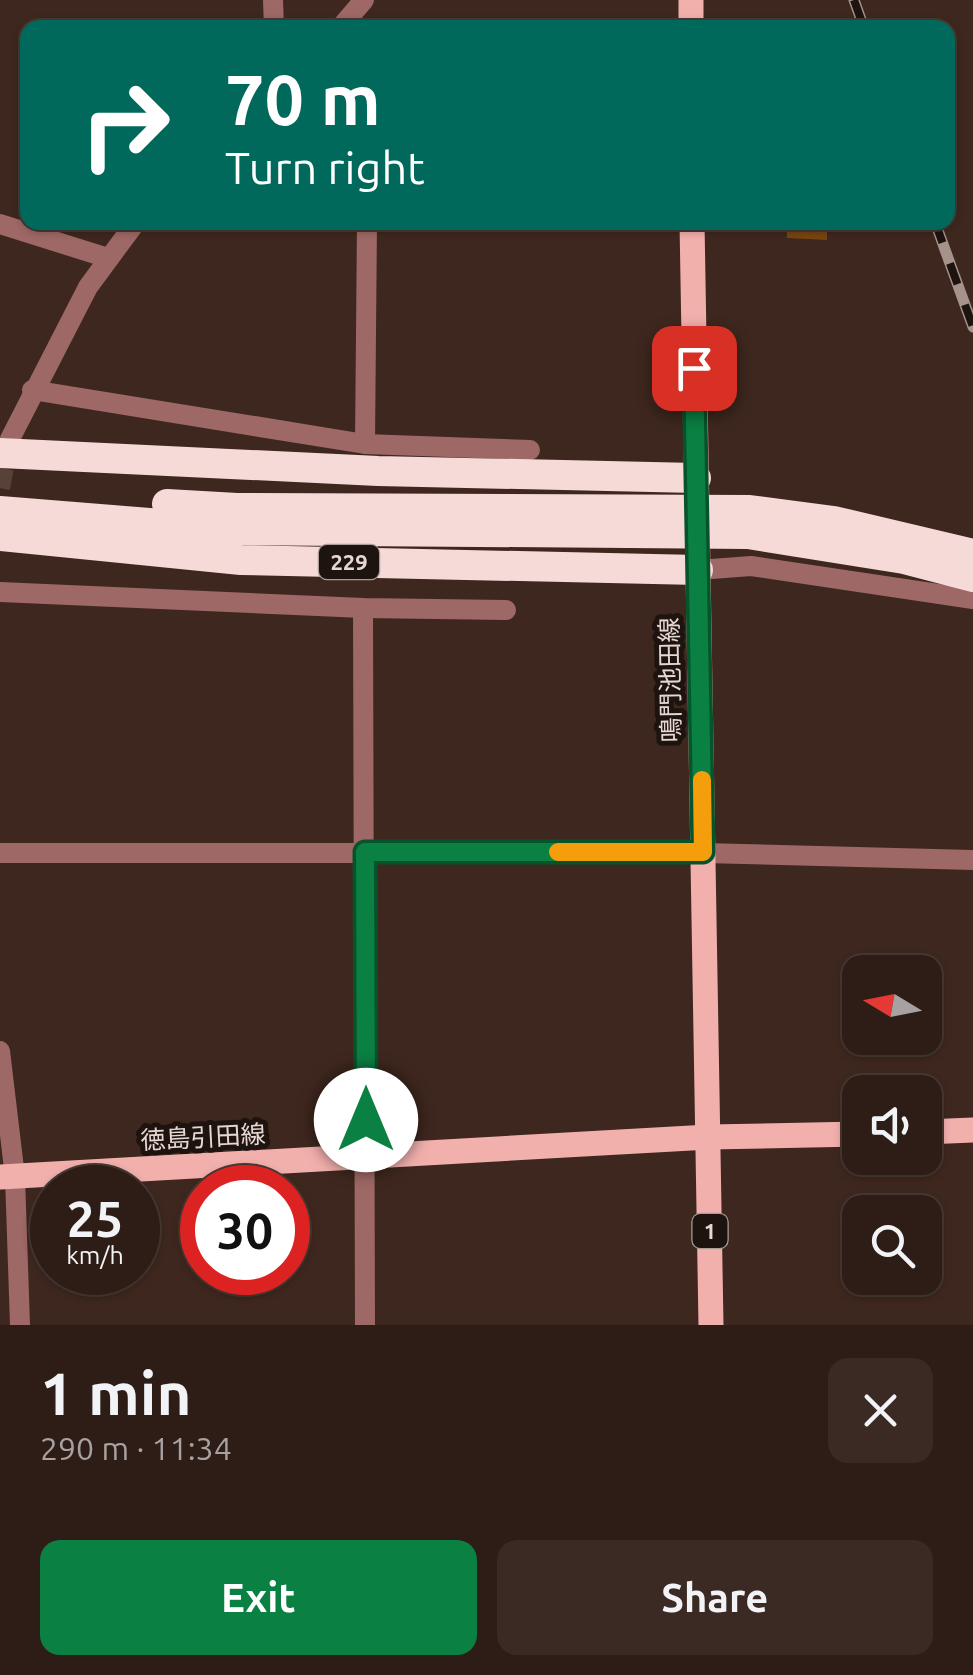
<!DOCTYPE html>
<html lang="en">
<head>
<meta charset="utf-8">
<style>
	:root { --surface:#2e1d16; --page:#3a2a23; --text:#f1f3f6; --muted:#a7a2a1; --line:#493b35; --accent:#0b8043 }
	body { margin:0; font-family:Ubuntu,"Noto Sans JP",sans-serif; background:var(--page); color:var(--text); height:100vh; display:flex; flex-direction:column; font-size:38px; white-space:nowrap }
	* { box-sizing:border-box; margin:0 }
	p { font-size:32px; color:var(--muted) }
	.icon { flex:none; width:55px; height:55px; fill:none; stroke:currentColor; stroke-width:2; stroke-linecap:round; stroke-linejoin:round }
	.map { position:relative; height:1325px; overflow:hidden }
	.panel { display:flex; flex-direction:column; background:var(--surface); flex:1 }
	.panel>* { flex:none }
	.top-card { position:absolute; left:20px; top:20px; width:935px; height:210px; border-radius:20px; box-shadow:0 2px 8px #0004,0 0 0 2px var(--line); background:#00695c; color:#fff; overflow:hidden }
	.needle { width:65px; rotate:280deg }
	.buttons { position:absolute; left:842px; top:955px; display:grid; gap:20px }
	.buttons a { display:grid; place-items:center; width:100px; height:100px; border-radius:20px; background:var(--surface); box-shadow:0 2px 8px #0004,0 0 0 2px var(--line); font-size:50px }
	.speed { position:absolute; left:30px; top:1165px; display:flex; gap:20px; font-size:50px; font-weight:700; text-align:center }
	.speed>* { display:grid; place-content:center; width:130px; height:130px; border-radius:50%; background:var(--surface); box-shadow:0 2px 8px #0004,0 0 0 2px var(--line); line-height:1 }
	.speed small { font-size:25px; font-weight:400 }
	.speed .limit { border:15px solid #d22; background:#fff; color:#111 }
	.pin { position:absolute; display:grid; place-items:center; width:85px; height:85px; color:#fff; margin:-42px; border-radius:20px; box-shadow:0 5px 15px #0006 }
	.me { position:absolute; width:110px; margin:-55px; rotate:0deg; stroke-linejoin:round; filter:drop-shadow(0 0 8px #0008) }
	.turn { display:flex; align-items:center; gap:35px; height:210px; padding:0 40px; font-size:45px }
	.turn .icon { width:130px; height:130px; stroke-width:2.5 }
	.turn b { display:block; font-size:70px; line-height:85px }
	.round { display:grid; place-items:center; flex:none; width:105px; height:105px; border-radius:20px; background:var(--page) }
	.summary { display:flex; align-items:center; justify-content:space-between; height:170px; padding:0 40px }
	h1 { font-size:60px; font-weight:600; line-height:75px }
	.button { display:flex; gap:20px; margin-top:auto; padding:20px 40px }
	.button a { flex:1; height:115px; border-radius:20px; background:var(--accent); color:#fff; font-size:40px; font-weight:600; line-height:115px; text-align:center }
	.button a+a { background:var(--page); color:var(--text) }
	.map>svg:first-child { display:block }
</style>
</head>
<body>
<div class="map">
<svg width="973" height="1325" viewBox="0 0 973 1325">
	<rect width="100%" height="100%" fill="#3e271e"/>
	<!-- building -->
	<path fill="#784511" d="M 787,222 L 827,222 L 827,240 L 787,238 Z"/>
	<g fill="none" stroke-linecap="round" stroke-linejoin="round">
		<!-- tertiary-tunnel -->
		<path stroke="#574139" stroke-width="20" stroke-dasharray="20 10" stroke-linecap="butt" d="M 0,488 L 9,441"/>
		<!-- minor -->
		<g stroke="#9d6866" stroke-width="20">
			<path d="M 273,0 L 274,28"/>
			<path d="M 0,224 L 108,258"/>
			<path d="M 32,390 L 365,444 L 530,450"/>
			<path d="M 365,444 L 367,222"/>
			<path d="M 698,570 L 751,566 L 973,599"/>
			<path d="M 0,592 L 363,608 L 506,610"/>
			<path d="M 363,608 L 365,1325"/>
			<path d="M 0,853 L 703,853 L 973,860"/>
			<path d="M 15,1177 L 20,1325"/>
		</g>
		<!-- tertiary -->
		<g stroke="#9d6866" stroke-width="20">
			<path d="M 340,28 L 364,0"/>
			<path d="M 10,439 L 88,287 L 136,222"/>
			<path d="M 0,1051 L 15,1177"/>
		</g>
		<!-- primary -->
		<g stroke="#f2b0ad" stroke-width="25">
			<path d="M 691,0 L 691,28"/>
			<path d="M 692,222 L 711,1325"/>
			<path d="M 925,1132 L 973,1130"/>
			<path d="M 0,1177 L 709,1137 L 860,1134"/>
		</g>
		<!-- motorway -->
		<g stroke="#f5dad8" stroke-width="30">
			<path d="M 0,453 L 378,471 L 696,478"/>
			<path d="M 167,504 L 237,508"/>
			<path d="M 0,511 L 237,530"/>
			<path d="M 0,536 L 241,560 L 698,570"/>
		</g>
		<defs>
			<g id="rail">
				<path d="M 854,0 L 864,28"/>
				<path d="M 935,222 L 973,327"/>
			</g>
		</defs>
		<!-- rail casing -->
		<use href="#rail" stroke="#a5928b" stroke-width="11"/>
		<!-- rail -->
		<use href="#rail" stroke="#1d130f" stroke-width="8" stroke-dasharray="22" stroke-linecap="butt"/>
		<!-- motorway-bridge -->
		<g stroke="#f5dad8" stroke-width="30">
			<path d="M 237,508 L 750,510 L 834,521 L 973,554"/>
			<path d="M 237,530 L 748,534 L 904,559 L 973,577"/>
		</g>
	</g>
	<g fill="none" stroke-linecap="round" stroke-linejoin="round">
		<defs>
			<path id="route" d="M 366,1120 L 365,852 L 703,852 L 694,368"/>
		</defs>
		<!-- route casing -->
		<use href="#route" stroke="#07532c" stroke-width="25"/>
		<!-- route -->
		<use href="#route" stroke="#0b8043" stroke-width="18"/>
		<!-- slow -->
		<path stroke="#f59e0b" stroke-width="18" d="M 558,852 L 703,852 L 702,780"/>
	</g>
	<g text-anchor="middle" stroke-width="10" stroke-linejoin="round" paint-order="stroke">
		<!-- shield labels -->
		<g fill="#1d130f" stroke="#aa9c97" stroke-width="2.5">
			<rect x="319" y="545" width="60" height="34" rx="8"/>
			<rect x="692.5" y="1214" width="35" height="34" rx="8"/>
		</g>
		<g font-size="22" font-weight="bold" fill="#e7d7d1">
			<text x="349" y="570">229</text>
			<text x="710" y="1239">1</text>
		</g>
		<!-- street labels -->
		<g font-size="25" fill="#e7d7d1" stroke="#1d130f">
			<text transform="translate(670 680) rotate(-91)" y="9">鳴門池田線</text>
			<text transform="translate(203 1137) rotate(-3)" y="9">徳島引田線</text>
		</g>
	</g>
</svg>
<div class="buttons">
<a><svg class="needle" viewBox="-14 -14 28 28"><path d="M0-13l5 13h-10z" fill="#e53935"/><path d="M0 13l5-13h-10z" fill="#a7a2a1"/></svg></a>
<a><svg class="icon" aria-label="sound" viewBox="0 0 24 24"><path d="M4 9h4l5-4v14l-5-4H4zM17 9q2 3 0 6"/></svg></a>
<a><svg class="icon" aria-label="search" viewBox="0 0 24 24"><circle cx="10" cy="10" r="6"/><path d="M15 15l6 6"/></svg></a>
</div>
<div class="speed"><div>25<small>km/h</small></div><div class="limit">30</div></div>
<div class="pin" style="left:694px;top:368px;background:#d93025"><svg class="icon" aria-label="arrive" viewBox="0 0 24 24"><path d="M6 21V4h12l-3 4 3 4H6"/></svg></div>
<svg class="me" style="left:366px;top:1120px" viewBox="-20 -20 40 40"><circle r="19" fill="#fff"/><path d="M0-13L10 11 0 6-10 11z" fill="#0b8043"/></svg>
<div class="top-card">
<div class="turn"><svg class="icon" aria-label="right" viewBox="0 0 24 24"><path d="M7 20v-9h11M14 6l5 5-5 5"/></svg><div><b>70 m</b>Turn right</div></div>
</div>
</div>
<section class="panel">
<div class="summary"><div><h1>1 min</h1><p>290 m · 11:34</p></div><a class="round"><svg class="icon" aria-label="close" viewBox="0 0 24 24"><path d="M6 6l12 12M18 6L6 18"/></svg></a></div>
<div class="button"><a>Exit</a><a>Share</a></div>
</section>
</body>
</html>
